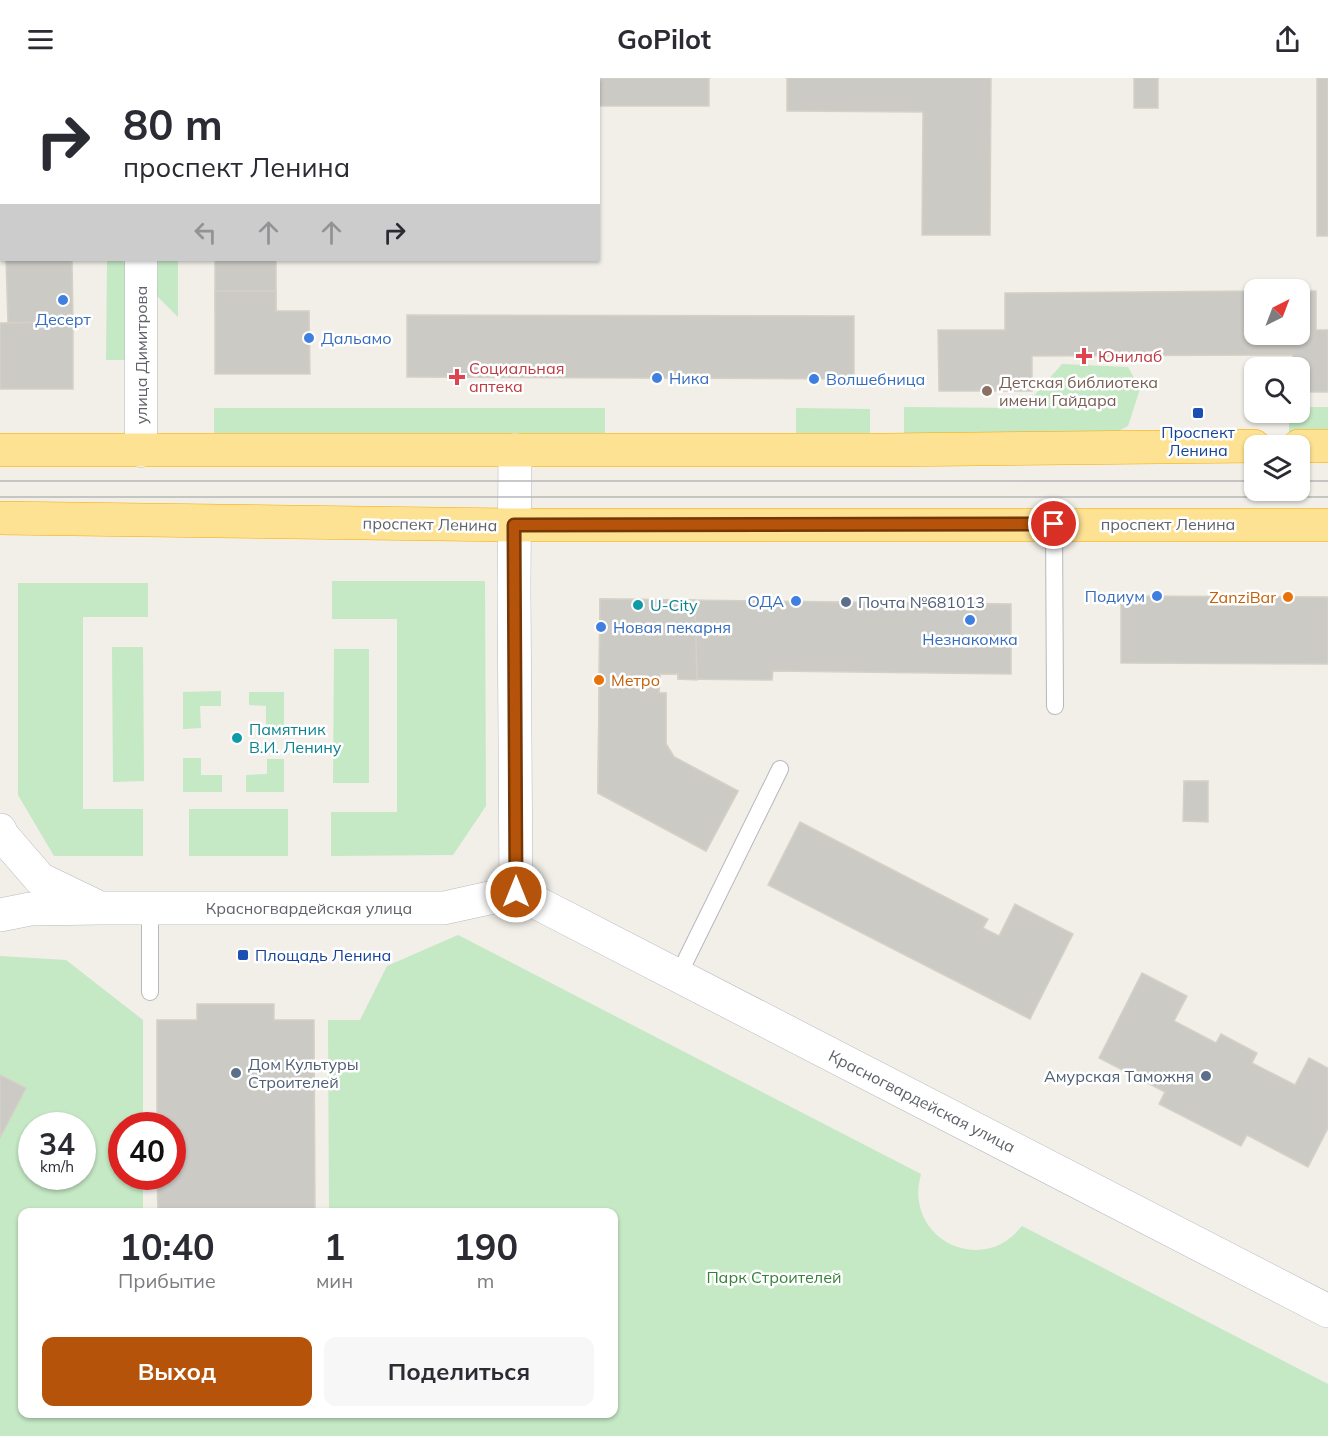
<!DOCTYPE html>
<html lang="ru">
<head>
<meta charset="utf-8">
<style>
	:root { --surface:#fff; --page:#f7f7f7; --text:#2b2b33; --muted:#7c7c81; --accent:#b45309 }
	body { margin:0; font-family:Mulish,sans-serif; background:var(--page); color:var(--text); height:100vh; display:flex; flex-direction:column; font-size:22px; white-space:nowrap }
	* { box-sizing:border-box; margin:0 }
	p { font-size:20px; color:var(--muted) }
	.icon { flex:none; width:33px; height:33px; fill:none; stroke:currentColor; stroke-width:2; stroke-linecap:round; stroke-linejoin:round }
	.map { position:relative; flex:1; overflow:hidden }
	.details { position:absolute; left:18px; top:1130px; width:600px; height:210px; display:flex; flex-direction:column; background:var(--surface); border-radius:12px; box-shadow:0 2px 4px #0004 }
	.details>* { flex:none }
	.banner { position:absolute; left:0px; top:0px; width:600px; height:183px; box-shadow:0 2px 4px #0004; background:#fff; color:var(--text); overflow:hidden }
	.needle { width:39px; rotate:42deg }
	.controls { position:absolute; left:1244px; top:201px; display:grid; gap:12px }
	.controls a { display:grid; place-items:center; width:66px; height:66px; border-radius:12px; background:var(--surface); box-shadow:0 2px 4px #0004; font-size:30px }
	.speed { position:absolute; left:18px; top:1034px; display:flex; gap:12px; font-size:30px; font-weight:700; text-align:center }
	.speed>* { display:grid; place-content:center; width:78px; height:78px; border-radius:50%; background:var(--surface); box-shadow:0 2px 4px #0004; line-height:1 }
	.speed small { font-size:15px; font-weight:400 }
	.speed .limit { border:9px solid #d22; background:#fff; color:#111 }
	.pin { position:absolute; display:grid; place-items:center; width:51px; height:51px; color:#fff; margin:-26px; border:3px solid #fff; border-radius:50%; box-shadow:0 2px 6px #0007 }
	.me { position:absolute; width:66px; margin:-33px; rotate:0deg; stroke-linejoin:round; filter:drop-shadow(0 0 4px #0008) }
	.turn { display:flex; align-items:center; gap:21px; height:126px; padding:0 24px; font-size:27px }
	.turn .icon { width:78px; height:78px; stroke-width:2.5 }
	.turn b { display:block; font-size:42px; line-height:51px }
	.lanes { display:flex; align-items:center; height:57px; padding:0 24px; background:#0003; justify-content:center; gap:30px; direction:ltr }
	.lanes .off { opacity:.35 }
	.eta { display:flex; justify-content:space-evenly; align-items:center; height:102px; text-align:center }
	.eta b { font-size:36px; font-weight:700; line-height:42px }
	.cta { display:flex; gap:12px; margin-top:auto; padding:12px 24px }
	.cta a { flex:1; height:69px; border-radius:12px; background:var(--accent); color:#fff; font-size:24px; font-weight:700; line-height:69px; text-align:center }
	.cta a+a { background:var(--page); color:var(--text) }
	header { display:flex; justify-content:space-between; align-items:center; height:78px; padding:0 24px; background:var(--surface); font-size:27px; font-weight:700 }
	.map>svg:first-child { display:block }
</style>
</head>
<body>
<header><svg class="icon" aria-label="menu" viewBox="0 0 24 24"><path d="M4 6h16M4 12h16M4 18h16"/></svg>GoPilot<svg class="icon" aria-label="share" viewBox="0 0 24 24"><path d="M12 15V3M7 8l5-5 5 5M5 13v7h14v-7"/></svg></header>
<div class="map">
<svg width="1328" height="1358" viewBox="0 0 1328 1358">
	<rect width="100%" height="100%" fill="#f1efe8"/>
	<!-- green -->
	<g fill="#c5e8c5" fill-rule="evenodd">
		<path d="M 107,182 L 121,182 L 127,186 L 125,282 L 106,282 Z"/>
		<path d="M 158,182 L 178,182 L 178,239 L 157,218 Z"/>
		<path d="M 1062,286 L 1128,289 L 1140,311 L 1128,348 L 1109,358 L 904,357 L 904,329 L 1023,330 Z"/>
		<path d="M 1299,329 L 1328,329 L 1328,357 L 1289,357 L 1289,335 L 1299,334 Z"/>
		<path d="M 214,330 L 605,330 L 605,359 L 214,358 Z"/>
		<path d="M 796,330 L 870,331 L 870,359 L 796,359 Z"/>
		<path d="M 332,503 L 485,503 L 486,728 L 453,777 L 331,778 L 331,734 L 397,734 L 397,541 L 332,541 Z"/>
		<path d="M 18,505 L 148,505 L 148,539 L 83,539 L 83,731 L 143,731 L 143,778 L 54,778 L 18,717 Z"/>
		<path d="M 112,569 L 143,569 L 144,703 L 113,704 Z"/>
		<path d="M 334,571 L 369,571 L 369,705 L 333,705 Z"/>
		<path d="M 221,613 L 221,628 L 200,628 L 201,650 L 183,651 L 183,614 Z"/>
		<path d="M 249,614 L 284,614 L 284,650 L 266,651 L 266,628 L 249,627 Z"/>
		<path d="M 183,680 L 201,680 L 201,697 L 222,697 L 222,714 L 183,714 Z"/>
		<path d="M 267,681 L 284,681 L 284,714 L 246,714 L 246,697 L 267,696 Z"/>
		<rect x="189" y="731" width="99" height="47"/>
		<path d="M 458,857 L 921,1096 C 919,1105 917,1114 919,1124 C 925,1162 967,1183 1001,1166 C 1009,1162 1016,1155 1022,1148 L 1328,1306 L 1328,1358 L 0,1358 L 0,878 L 66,882 L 143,942 L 143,1047 L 122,1047 L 122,1098 L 143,1098 L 143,1134 L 22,1134 L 22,1335 L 614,1335 L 614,1134 L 329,1134 L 328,942 L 360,942 L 387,888 ZM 32,1047 L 82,1047 L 82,1098 L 32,1098 Z"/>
	</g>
	<!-- building -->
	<g fill="#cccac5" stroke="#d6d1c6" stroke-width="1.5">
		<rect x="2" y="0" width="70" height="2"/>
		<rect x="216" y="0" width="60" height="2"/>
		<path d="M 377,0 L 709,0 L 709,28 L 598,28 L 598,2 L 377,2 Z"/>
		<path d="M 787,0 L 991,0 L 990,157 L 922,157 L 923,34 L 787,33 Z"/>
		<rect x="1134" y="0" width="24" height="30"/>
		<rect x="1317" y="0" width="11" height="158"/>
		<path d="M 6,182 L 72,182 L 73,244 L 8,245 Z"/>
		<rect x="215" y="182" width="61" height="51"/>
		<path d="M 215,213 L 276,213 L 276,233 L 309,233 L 310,296 L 215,296 Z"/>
		<path d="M 1254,213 L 1254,256 L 1299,256 L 1299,213 L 1316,213 L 1316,252 L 1328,252 L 1328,314 L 1299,314 L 1299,290 L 1293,290 L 1293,277 L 1032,278 L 1032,313 L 939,313 L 938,252 L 1005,252 L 1005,215 Z"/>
		<path d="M 407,237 L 854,238 L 854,301 L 407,299 Z"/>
		<path d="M 73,244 L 73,311 L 0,311 L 0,245 Z"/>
		<path d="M 1121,518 L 1328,519 L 1328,586 L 1121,585 Z"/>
		<path d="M 600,521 L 1011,526 L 1011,596 L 773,593 L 772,602 L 678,601 L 678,596 L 660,596 L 659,615 L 666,615 L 666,666 L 674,679 L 738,713 L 706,773 L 598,715 Z"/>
		<path d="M 600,521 L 695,522 L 697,602 L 678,601 L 678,596 L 660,596 L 659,615 L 666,615 L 666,666 L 674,679 L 738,713 L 706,773 L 598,715 Z"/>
		<path d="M 1184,703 L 1208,703 L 1208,744 L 1183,743 Z"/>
		<path d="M 800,744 L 988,841 L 983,850 L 999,858 L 1015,826 L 1073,856 L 1030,941 L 768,807 Z"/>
		<path d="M 1142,895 L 1187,918 L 1174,943 L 1216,965 L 1221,956 L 1257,975 L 1252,985 L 1295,1007 L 1309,980 L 1328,990 L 1328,1050 L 1308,1089 L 1247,1057 L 1241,1068 L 1159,1026 L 1165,1014 L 1099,980 Z"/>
		<path d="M 197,926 L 274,926 L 274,942 L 314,942 L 315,1134 L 158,1134 L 157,1098 L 172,1098 L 172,1047 L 157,1047 L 157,942 L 197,942 Z"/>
		<path d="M 0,997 L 26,1010 L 0,1060 Z"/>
	</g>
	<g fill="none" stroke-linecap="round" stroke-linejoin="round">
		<defs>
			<g id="lane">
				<path d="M 1054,446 L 1055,628"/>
				<path d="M 150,830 L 150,914"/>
				<path d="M 678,898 L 780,691"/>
			</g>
			<g id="street">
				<path d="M 141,2 L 141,0"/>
				<path d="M 141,373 L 141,182"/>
			</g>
			<g id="secondary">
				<path d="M 515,372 L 514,510 L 516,814"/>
				<path d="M 0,752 L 2,757 L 40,801 L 94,827"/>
				<path d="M 0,837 L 30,831 L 101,830 L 444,830 L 516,814 L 1328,1233"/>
			</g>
			<g id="highway">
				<path d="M 1299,368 L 1328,368"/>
				<path d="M 0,372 L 888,372 L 1254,368"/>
				<path d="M 0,440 L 514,447 L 1328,447"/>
			</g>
		</defs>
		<!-- lane casing -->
		<use href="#lane" stroke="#b5b8bc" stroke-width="18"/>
		<!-- street casing -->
		<use href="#street" stroke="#b5b8bc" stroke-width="33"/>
		<!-- secondary casing -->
		<use href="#secondary" stroke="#b6babf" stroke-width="34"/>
		<!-- highway casing -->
		<use href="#highway" stroke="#f9ab00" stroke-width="34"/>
		<!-- lane -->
		<use href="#lane" stroke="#fff" stroke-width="16"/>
		<!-- street -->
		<use href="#street" stroke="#fff" stroke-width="32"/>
		<!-- secondary -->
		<use href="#secondary" stroke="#fff" stroke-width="33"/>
		<!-- highway -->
		<use href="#highway" stroke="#fde293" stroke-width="33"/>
		<!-- tram -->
		<g stroke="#b6b7b8" stroke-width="1.5">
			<path d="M 0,403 L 1254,403"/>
			<path d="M 1299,403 L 1328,403"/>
			<path d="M 0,419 L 1328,419"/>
		</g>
	</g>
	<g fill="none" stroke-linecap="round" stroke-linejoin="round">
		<defs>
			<path id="route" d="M 516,814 L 514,447 L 1054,446"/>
		</defs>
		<!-- route casing -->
		<use href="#route" stroke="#753606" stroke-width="15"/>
		<!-- route -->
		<use href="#route" stroke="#b45309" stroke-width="10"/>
	</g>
	<!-- markers -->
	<g fill="#3f7fe0" stroke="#fff" stroke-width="2">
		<circle cx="63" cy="222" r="6"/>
		<circle cx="309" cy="260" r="6"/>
		<circle cx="657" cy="300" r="6"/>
		<circle cx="814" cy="301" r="6"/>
		<circle cx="1157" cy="518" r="6"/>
		<circle cx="796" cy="523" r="6"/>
		<circle cx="970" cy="542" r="6"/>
		<circle cx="601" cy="549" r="6"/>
	</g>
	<g fill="#e0444e" stroke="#fff" stroke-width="2">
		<path d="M1081 269h6v6h6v6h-6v6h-6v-6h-6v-6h6z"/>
		<path d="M454 290h6v6h6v6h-6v6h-6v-6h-6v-6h6z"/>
	</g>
	<circle fill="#8d6e63" stroke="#fff" stroke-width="2" cx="987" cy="313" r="6"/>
	<g fill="#1a4fb4" stroke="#fff" stroke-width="2">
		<rect x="1192" y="329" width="12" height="12" rx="3"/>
		<rect x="237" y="871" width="12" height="12" rx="3"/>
	</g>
	<g fill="#e8710a" stroke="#fff" stroke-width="2">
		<circle cx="1288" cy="519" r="6"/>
		<circle cx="599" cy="602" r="6"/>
	</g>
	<g fill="#5c6f8a" stroke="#fff" stroke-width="2">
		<circle cx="846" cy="524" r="6"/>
		<circle cx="236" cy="995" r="6"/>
		<circle cx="1206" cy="998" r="6"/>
	</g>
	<g fill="#0f9aa8" stroke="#fff" stroke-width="2">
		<circle cx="638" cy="527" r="6"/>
		<circle cx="237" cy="660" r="6"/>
	</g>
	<g text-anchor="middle" stroke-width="5" stroke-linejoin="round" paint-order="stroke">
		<!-- shop labels -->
		<g font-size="16" fill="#366cbe" stroke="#fff" text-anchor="start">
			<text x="63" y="247" text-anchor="middle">Десерт</text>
			<text x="321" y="266">Дальамо</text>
			<text x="669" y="306">Ника</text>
			<text x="826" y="307">Волшебница</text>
			<text x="1145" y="524" text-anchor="end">Подиум</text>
			<text x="784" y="529" text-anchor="end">ОДА</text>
			<text x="613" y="555">Новая пекарня</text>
			<text x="970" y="567" text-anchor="middle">Незнакомка</text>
		</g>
		<!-- street labels -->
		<g font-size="16" fill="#5f6368" stroke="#fff">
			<text transform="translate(141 277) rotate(-90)" y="6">улица Димитрова</text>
			<text transform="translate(430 446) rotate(1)" y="6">проспект Ленина</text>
			<text x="1168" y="452">проспект Ленина</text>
			<text x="309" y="836">Красногвардейская улица</text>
			<text transform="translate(922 1023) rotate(27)" y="6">Красногвардейская улица</text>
		</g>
		<!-- health labels -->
		<g font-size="16" fill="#be3a42" stroke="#fff" text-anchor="start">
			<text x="1098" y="284">Юнилаб</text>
			<text x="469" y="296">Социальная<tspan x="469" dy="18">аптека</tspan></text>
		</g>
		<!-- education labels -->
		<g font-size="16" fill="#785e54" stroke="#fff" text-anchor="start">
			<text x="999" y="310">Детская библиотека<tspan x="999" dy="18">имени Гайдара</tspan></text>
		</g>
		<!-- transit labels -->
		<g font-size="16" fill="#164399" stroke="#fff">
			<text x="1198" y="360">Проспект<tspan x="1198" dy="18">Ленина</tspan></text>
			<text x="255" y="883" text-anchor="start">Площадь Ленина</text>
		</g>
		<!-- food labels -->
		<g font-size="16" fill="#c56008" stroke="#fff" text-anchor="end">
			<text x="1276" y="525">ZanziBar</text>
			<text x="611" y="608" text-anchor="start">Метро</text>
		</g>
		<!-- service labels -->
		<g font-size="16" fill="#4e5e75" stroke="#fff" text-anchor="start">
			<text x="858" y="530">Почта №681013</text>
			<text x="248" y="992">Дом Культуры<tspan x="248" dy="18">Строителей</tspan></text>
			<text x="1194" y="1004" text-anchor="end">Амурская Таможня</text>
		</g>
		<!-- culture labels -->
		<g font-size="16" fill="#0d838f" stroke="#fff" text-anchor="start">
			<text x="650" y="533">U-City</text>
			<text x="249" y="657">Памятник<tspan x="249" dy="18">В.И. Ленину</tspan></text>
		</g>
		<!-- park labels -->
		<g font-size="16" fill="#348238" stroke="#fff">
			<text x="774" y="1205">Парк Строителей</text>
		</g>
	</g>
</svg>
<div class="controls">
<a><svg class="needle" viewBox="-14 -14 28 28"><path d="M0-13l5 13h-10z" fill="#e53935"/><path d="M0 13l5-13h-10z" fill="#7c7c81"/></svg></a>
<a><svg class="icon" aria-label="search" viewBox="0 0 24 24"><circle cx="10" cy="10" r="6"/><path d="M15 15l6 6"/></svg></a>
<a><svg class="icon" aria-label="layers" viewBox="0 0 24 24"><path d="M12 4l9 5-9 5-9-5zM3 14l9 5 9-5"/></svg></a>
</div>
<div class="speed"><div>34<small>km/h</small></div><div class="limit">40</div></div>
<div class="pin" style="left:1054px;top:446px;background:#d93025"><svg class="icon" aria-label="arrive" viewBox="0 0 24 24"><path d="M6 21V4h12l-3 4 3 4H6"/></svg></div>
<svg class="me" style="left:516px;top:814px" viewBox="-20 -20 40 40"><circle r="17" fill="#b45309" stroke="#fff" stroke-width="3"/><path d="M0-11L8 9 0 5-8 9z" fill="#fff"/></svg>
<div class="banner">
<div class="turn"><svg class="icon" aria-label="right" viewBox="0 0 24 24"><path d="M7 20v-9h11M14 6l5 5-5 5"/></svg><div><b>80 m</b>проспект Ленина</div></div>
<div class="lanes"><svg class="icon off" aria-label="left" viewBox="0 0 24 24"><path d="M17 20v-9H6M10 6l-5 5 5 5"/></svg><svg class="icon off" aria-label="ahead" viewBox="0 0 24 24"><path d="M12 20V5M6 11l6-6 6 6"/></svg><svg class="icon off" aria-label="ahead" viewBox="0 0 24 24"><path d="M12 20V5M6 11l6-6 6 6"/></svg><svg class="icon" aria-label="right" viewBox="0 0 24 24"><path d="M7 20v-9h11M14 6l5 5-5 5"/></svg></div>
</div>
<section class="details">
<div class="eta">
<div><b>10:40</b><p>Прибытие</p></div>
<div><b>1</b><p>мин</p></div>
<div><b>190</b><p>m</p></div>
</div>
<div class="cta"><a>Выход</a><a>Поделиться</a></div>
</section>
</div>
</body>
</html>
